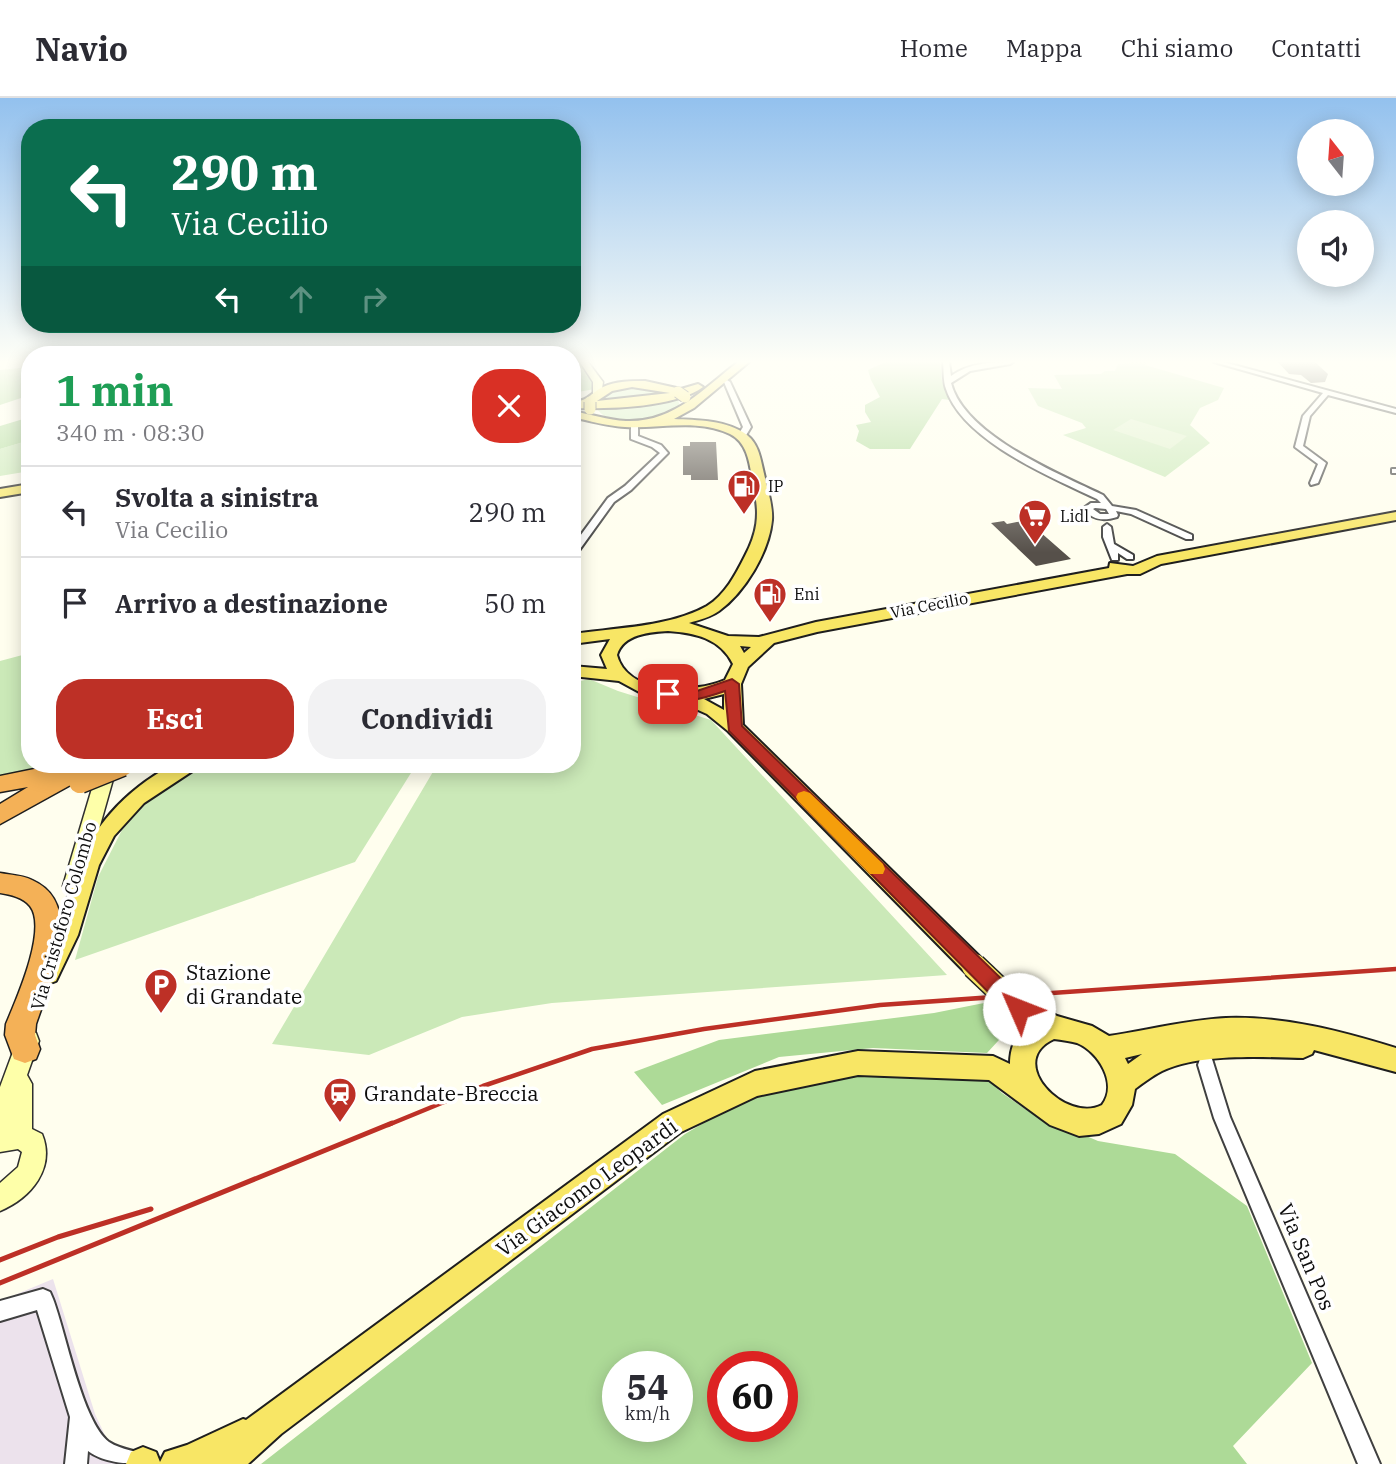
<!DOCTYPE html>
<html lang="it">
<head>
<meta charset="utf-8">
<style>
	:root { --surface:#fff; --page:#f2f2f3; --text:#2b2b33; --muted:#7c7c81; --line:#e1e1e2; --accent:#bd3026 }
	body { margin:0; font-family:"IBM Plex Serif",serif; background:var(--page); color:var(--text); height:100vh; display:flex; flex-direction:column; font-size:26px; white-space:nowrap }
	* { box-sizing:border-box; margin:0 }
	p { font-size:23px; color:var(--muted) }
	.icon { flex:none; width:38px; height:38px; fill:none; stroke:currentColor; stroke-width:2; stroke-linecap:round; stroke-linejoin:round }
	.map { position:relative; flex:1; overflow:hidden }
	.details { position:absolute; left:21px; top:248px; width:560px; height:427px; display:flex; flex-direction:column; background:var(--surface); border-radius:28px; box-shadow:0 4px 18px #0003 }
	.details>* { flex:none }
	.top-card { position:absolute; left:21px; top:21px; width:560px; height:214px; border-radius:28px; box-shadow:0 4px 18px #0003; background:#0b6e4f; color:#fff; overflow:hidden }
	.needle { width:46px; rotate:343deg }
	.controls { position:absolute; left:1297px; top:21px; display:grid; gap:14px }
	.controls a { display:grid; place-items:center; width:77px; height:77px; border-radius:50%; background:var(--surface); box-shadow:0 4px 18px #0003; font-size:35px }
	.speed { position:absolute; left:602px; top:1253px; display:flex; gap:14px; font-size:35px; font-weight:700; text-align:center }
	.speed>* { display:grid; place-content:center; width:91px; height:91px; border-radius:50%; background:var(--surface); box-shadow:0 4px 18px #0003; line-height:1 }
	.speed small { font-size:18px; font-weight:400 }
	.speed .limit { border:10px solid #d22; background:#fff; color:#111 }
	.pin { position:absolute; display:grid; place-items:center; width:60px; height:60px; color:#fff; margin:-30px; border-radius:14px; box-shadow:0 4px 10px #0006 }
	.me { position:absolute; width:77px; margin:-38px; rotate:314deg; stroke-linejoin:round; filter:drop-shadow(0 0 5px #0008) }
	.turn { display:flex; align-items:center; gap:24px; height:147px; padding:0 35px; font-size:32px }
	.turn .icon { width:91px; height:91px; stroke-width:2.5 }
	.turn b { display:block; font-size:49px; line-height:60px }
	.lanes { display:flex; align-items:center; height:66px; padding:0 35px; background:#0003; justify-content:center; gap:35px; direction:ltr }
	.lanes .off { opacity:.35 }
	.round { display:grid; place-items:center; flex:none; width:74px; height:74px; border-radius:28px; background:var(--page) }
	.headline { display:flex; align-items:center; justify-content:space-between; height:119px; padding:0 35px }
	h1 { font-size:42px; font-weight:700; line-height:52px; color:#1e9e55 }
	.action { display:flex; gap:14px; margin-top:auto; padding:14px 35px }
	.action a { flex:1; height:80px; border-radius:28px; background:var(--accent); color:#fff; font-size:28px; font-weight:700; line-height:80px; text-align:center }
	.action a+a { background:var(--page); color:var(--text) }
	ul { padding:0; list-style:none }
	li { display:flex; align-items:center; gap:21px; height:91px; padding:0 35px; border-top:2px solid var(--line) }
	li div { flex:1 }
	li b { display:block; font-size:26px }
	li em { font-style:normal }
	header { display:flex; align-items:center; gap:42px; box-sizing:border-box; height:98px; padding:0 35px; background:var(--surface); border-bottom:2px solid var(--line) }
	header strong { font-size:33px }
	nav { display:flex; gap:38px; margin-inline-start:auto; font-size:24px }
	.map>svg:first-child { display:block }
</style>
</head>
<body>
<header>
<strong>Navio</strong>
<nav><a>Home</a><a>Mappa</a><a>Chi siamo</a><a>Contatti</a></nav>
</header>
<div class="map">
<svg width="1396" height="1366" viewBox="0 0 1396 1366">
	<rect width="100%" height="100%" fill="#fffeee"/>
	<!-- industrial -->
	<path fill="#ece2ec" d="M 53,1181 L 95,1316 L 109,1346 L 125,1366 L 0,1366 L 0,1203 Z"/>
	<!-- green -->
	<g fill="#cbe9b8">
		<path d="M 1140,264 L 1148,264 L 1145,267 L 1224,290 L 1218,302 L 1200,310 L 1190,327 L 1210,345 L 1165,379 L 1063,337 L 1086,330 L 1082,325 L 1038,308 L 1028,290 L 1062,291 L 1054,277 L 1101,276 L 1105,273 L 1115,273 L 1118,266 Z"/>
		<path d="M 630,289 L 674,295 L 595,305 L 609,293 Z"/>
		<path d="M 677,298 L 680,309 C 660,324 610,335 595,308 Z"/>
		<path d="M 30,342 L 30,373 L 0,378 L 0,351 Z"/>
		<path d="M 30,555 L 30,667 L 66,667 L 0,680 L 0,563 Z"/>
		<path d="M 589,581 L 618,593 L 711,622 L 947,877 L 552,905 L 462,919 L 369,957 L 272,946 L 437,667 L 572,667 L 572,585 Z"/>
		<path d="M 232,667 L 416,667 L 355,764 L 75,862 L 98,779 L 122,732 L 156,694 L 184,677 Z"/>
	</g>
	<!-- forest -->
	<g fill="#adda97" fill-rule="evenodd">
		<path d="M 572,264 L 580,264 L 592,280 L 595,291 L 572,295 Z"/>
		<path d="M 885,264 L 940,264 L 942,283 L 950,302 L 942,301 L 910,351 L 870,351 L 856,343 L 859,333 L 856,327 L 871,324 L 865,314 L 865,307 L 880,299 L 871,282 L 868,272 Z"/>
		<path d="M 30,269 L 30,292 L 27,298 L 0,307 L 0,272 Z"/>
		<path d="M 30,319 L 30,342 L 0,351 L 0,328 Z"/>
		<path d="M 994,903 L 1009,931 L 987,955 L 873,950 L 779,959 L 662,1007 L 634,974 L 719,942 L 934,915 Z"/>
		<path d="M 860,975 L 985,978 L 1002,995 L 1028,1013 L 1098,1043 L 1175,1056 L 1247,1108 L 1312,1265 L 1233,1348 L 1247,1366 L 261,1366 L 685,1036 L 751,997 ZM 618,1269 L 677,1269 L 677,1328 L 618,1328 ZM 723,1269 L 782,1269 L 782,1328 L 723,1328 Z"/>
	</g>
	<!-- pitch -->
	<path fill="#def0ca" d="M 1131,321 L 1187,338 L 1170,351 L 1113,332 Z"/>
	<!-- building -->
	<g fill="#56504a">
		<path d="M 1278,264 L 1315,264 L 1328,276 L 1325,284 L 1311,285 L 1301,277 L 1289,276 Z"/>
		<path d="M 690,344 L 716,344 L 718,382 L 691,382 L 691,377 L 683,377 L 683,348 L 690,348 Z"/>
		<path d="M 1004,423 L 1007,426 L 1022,423 L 1034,434 L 1039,433 L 1071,461 L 1036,468 L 991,425 Z"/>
	</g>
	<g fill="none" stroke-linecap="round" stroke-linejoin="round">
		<defs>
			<g id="street">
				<path d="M 943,264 L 949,264 L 951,278 C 969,265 991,264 1013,264 L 1010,266 L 970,273 L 951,285 C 964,337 1059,376 1103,397 L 1112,408 L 1136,412 L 1192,437 L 1192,441 L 1186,441 L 1131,416 L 1116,413 L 1118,417 L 1117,419 C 1104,423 1092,423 1084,410 L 1091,405 L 1101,405 L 1097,401 C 1051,379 963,343 946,291 C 943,283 944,273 943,264 ZM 1095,410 L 1106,411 L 1109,416 L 1100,416 L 1093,411 Z"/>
				<path d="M 1214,264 L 1223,264 L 1396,311 L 1396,315 L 1328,297 L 1310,318 L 1303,348 L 1326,365 L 1318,385 L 1311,387 L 1310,385 L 1318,366 L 1295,349 L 1303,318 L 1323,295 Z"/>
				<path d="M 727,282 L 730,284 L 751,329 L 745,339 L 738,337 L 743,329 L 724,284 Z"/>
				<path d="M 631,325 L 638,327 L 638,338 L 661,347 L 668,355 L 631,392 L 614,404 L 575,458 L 572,459 L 572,449 L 608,400 L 625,388 L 660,355 L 652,349 L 631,341 Z"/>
				<rect x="1392" y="371" width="4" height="4"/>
				<path d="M 1107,426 L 1111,429 L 1114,446 L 1133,457 L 1133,461 L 1127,461 L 1118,455 L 1118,462 L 1112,462 L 1103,439 L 1103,429 Z"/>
				<path d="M 1206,959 L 1212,961 L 1230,1019 L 1380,1366 L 1358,1366 L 1214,1020 L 1198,967 L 1200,961 Z"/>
				<path d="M 43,1191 L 50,1194 L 53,1201 C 66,1235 82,1323 109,1344 C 121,1352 138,1353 151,1358 L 154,1366 C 131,1366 105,1366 88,1353 L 87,1366 L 65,1366 L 70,1319 L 37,1212 L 0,1223 L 0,1203 Z"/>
			</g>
			<g id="secondary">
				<path d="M 580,264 L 588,264 L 603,284 L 601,298 L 593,296 L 593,284 Z"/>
				<path d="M 99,667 L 117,667 L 83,788 L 80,794 L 73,796 L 66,794 L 63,788 Z"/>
				<path d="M 28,932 L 36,935 L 39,943 L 27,977 L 32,986 L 32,1031 L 42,1036 C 56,1070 31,1100 0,1113 L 0,1085 L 18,1069 L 22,1054 L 18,1051 L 0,1054 L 0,989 L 20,935 Z"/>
			</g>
			<g id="primary">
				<path d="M 738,264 L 749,264 L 694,310 L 674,321 C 697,322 727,322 747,337 C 760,347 761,365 765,380 C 768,394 773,408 772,422 C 769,454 745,494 719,513 C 711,519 699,522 689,525 L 728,538 L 759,539 L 816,524 L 1109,470 L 1110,465 L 1133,468 L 1157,458 L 1396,414 L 1396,422 L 1161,466 L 1140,476 L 1127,476 L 817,534 L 774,545 L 748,569 L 741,586 L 743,627 L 982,861 L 986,868 L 982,875 L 974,878 L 966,875 L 728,633 L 707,616 L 678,603 L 643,596 L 619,583 L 572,578 L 572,568 L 607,571 L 601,557 L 610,541 L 572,546 L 572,536 C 614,530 670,529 707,508 C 725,497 736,476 745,458 C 757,435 760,417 754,392 C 750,371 750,346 730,336 C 697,320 659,331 625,329 C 607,328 590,323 572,319 L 572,313 C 590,316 608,322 626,323 C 673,325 703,291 738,264 ZM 668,533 C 695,535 720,540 733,566 L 725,582 C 695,595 628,598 617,557 C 623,536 650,534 668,533 ZM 740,548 L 751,549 L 744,555 ZM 724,596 L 724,612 L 704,601 Z"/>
				<path d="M 645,283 L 681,291 L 698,286 L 703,289 C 675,310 607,311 572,310 L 572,304 C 589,303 589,296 603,289 C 616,283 631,283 645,283 ZM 632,289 L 670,295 L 597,303 L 612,293 Z"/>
				<path d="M 30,386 L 30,394 L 0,399 L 0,391 Z"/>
				<path d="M 172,667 L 196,667 L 194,672 L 144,705 L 114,738 L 99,767 L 78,837 L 56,883 L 48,886 L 40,883 L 36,876 C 42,863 50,850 56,837 C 64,818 67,798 74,779 C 91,729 126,692 172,667 Z"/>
				<path d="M 1014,895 L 1057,918 L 1092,928 L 1109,938 C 1148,932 1187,922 1226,920 C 1284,918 1341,933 1396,950 L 1396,974 L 1314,952 L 1312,956 L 1303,960 C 1262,959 1199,955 1162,973 C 1152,978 1143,985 1135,991 L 1132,1007 L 1121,1026 L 1099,1036 L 1079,1038 L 1050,1027 L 989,982 L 858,977 L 757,998 L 681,1034 L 281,1336 L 248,1366 L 126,1366 L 131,1354 L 143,1349 L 156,1354 L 160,1364 L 165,1354 L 187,1347 L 243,1321 L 246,1322 L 663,1016 L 755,973 L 858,953 L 993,958 L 1010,966 C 1010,951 1015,935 1029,928 L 1005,914 L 1002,906 L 1005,898 ZM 1054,941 C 1062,942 1070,943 1077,945 C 1099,954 1118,986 1102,1007 C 1066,1026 1004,964 1054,941 ZM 1142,956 L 1128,966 L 1125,960 Z"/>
			</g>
			<g id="highway">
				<path d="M 54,667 L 97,668 L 94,674 L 0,726 L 0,706 L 28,689 L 0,694 L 0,678 Z"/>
				<path d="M 0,775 C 11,777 22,777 32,782 C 87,806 49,887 36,926 L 35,937 L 40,951 L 36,961 L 25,965 L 14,961 L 5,937 L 6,926 C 16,902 48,831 30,808 C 23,799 11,797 0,795 Z"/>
			</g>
		</defs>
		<!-- street casing -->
		<use href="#street" stroke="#404040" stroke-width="4"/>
		<!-- secondary casing -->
		<use href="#secondary" stroke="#2f2f2f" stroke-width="3"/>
		<!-- primary casing -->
		<use href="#primary" stroke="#1e1e1e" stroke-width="4"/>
		<!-- highway casing -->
		<use href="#highway" stroke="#1e1e1e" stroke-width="3"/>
		<!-- street -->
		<use href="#street" fill="#fff" fill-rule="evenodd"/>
		<!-- secondary -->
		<use href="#secondary" fill="#feffa9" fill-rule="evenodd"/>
		<!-- primary -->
		<use href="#primary" fill="#f8e665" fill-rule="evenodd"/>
		<!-- highway -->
		<use href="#highway" fill="#f4b157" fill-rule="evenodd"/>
		<!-- rail-far1 -->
		<path stroke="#bd3026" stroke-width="4.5" d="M 388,1027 L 483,988 L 592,951 L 704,931 L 880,907 L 1396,871"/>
		<!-- rail -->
		<g stroke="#bd3026" stroke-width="5">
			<path d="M 0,1162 L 58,1139 L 151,1111"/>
			<path d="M 0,1185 L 392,1025"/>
		</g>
		<defs>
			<g id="primary-bridge-far1">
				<path d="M 678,294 L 685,299"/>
				<path d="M 590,304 L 590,311"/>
			</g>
			<path id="primary-bridge" d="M 974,868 L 1014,906"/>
			<path id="highway-bridge" d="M 80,684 L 122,667"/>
		</defs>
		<!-- primary-bridge-far1 casing -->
		<use href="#primary-bridge-far1" stroke="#1e1e1e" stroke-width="13" stroke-linecap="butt"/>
		<!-- primary-bridge casing -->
		<use href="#primary-bridge" stroke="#1e1e1e" stroke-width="27" stroke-linecap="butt"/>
		<!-- highway-bridge casing -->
		<use href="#highway-bridge" stroke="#1e1e1e" stroke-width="25" stroke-linecap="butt"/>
		<!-- primary-bridge-far1 -->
		<use href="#primary-bridge-far1" stroke="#f8e665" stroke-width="11"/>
		<!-- primary-bridge -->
		<use href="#primary-bridge" stroke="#f8e665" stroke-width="24"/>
		<!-- highway-bridge -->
		<use href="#highway-bridge" stroke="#f4b157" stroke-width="22"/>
	</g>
	<!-- sky -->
	<linearGradient id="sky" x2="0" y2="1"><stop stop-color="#93c1ee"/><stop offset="0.58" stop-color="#fffff7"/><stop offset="1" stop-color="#fffff7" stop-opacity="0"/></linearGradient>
	<rect width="1396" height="455" fill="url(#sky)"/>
	<!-- route -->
	<path fill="#bd3026" stroke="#7b1f19" stroke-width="2" d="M 732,581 L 739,586 L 742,628 L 1026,905 L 1029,911 L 1026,918 L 1019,921 L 1012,918 L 729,633 L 725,593 C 708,599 676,610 661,596 L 668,592 L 697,593 Z"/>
	<!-- slow -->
	<path fill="#f59e0b" d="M 804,693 L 810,695 L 883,766 L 885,771 L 883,776 L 870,776 L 798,703 L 796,699 L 798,695 Z"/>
	<!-- icons -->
	<defs>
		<symbol id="fuel-pin" viewBox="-11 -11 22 30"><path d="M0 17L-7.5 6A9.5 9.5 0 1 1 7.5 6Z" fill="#bd3026" stroke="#fff"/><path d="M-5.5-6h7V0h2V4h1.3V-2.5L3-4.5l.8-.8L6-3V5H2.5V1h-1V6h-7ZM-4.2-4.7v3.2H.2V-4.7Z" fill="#fff"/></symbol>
		<symbol id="supermarket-pin" viewBox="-11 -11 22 30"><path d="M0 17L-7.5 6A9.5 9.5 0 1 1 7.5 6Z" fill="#bd3026" stroke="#fff"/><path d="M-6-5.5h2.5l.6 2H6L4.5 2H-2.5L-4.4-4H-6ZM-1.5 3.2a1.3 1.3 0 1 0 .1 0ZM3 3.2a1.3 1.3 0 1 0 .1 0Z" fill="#fff"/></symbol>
		<symbol id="parking-pin" viewBox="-11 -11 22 30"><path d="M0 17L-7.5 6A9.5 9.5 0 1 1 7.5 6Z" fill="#bd3026" stroke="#fff"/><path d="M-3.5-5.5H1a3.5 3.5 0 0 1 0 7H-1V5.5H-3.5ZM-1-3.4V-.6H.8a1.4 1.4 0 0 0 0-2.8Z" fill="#fff"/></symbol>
		<symbol id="station-pin" viewBox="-11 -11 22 30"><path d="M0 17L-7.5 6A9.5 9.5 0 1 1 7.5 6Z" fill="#bd3026" stroke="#fff"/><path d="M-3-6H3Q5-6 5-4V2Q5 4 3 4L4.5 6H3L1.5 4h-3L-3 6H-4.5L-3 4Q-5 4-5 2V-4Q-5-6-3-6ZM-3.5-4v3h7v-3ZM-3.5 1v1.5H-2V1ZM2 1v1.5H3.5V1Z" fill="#fff"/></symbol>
	</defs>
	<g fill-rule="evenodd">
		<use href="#fuel-pin" x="725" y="369" width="38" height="52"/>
		<use href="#supermarket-pin" x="1016" y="399" width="38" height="52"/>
		<use href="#fuel-pin" x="751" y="477" width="38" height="52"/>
		<use href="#parking-pin" x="142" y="868" width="38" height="52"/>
		<use href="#station-pin" x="321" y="977" width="38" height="52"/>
	</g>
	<g text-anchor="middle" stroke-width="7" stroke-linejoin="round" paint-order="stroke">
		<!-- far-poi labels -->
		<g font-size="16" fill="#0d0d0d" stroke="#fff" text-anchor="start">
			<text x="768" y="394">IP</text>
			<text x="1060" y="424">Lidl</text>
			<text x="794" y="502">Eni</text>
		</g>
		<!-- far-street labels -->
		<g font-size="16" fill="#0d0d0d" stroke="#fff">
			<text transform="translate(929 507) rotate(-11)" y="6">Via Cecilio</text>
		</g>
		<!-- street labels -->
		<g font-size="18" fill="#0d0d0d" stroke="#fff">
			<text transform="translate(64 818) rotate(-74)" y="6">Via Cristoforo Colombo</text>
		</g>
		<!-- near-poi labels -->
		<g font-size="21" fill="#0d0d0d" stroke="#fff" text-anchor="start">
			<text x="186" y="882">Stazione<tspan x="186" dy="24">di Grandate</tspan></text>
			<text x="364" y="1003">Grandate-Breccia</text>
		</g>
		<!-- near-street labels -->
		<g font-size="21" fill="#0d0d0d" stroke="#fff">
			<text transform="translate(587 1090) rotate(-36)" y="7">Via Giacomo Leopardi</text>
			<text transform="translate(1306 1159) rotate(67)" y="7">Via San Pos</text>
		</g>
	</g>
</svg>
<div class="controls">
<a><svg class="needle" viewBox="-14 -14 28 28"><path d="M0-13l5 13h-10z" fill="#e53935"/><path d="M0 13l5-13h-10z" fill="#7c7c81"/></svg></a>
<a><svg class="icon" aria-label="sound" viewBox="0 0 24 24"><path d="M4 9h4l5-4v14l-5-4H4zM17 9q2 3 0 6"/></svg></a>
</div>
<div class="speed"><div>54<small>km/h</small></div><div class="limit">60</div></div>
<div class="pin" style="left:668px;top:596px;background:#d93025"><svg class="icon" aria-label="arrive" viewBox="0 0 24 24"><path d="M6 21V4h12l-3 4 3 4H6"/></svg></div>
<svg class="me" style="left:1019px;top:911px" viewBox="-20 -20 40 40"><circle r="19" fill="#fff"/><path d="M0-13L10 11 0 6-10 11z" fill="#bd3026"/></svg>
<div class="top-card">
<div class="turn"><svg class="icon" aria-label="left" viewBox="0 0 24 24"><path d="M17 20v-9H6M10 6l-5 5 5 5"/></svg><div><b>290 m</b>Via Cecilio</div></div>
<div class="lanes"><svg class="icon" aria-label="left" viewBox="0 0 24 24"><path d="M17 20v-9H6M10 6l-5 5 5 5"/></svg><svg class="icon off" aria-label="ahead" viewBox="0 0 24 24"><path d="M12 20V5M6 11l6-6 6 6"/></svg><svg class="icon off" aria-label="right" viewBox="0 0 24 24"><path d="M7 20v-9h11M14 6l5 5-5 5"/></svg></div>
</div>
<section class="details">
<div class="headline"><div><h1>1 min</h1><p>340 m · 08:30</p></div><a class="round" style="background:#d93025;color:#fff"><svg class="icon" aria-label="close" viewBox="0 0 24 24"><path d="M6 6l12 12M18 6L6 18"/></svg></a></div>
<ul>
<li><svg class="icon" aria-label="left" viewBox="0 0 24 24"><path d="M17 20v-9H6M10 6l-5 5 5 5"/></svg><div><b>Svolta a sinistra</b><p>Via Cecilio</p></div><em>290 m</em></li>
<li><svg class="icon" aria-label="arrive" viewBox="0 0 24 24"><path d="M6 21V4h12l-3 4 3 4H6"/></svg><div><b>Arrivo a destinazione</b></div><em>50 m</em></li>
</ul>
<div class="action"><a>Esci</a><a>Condividi</a></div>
</section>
</div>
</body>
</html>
